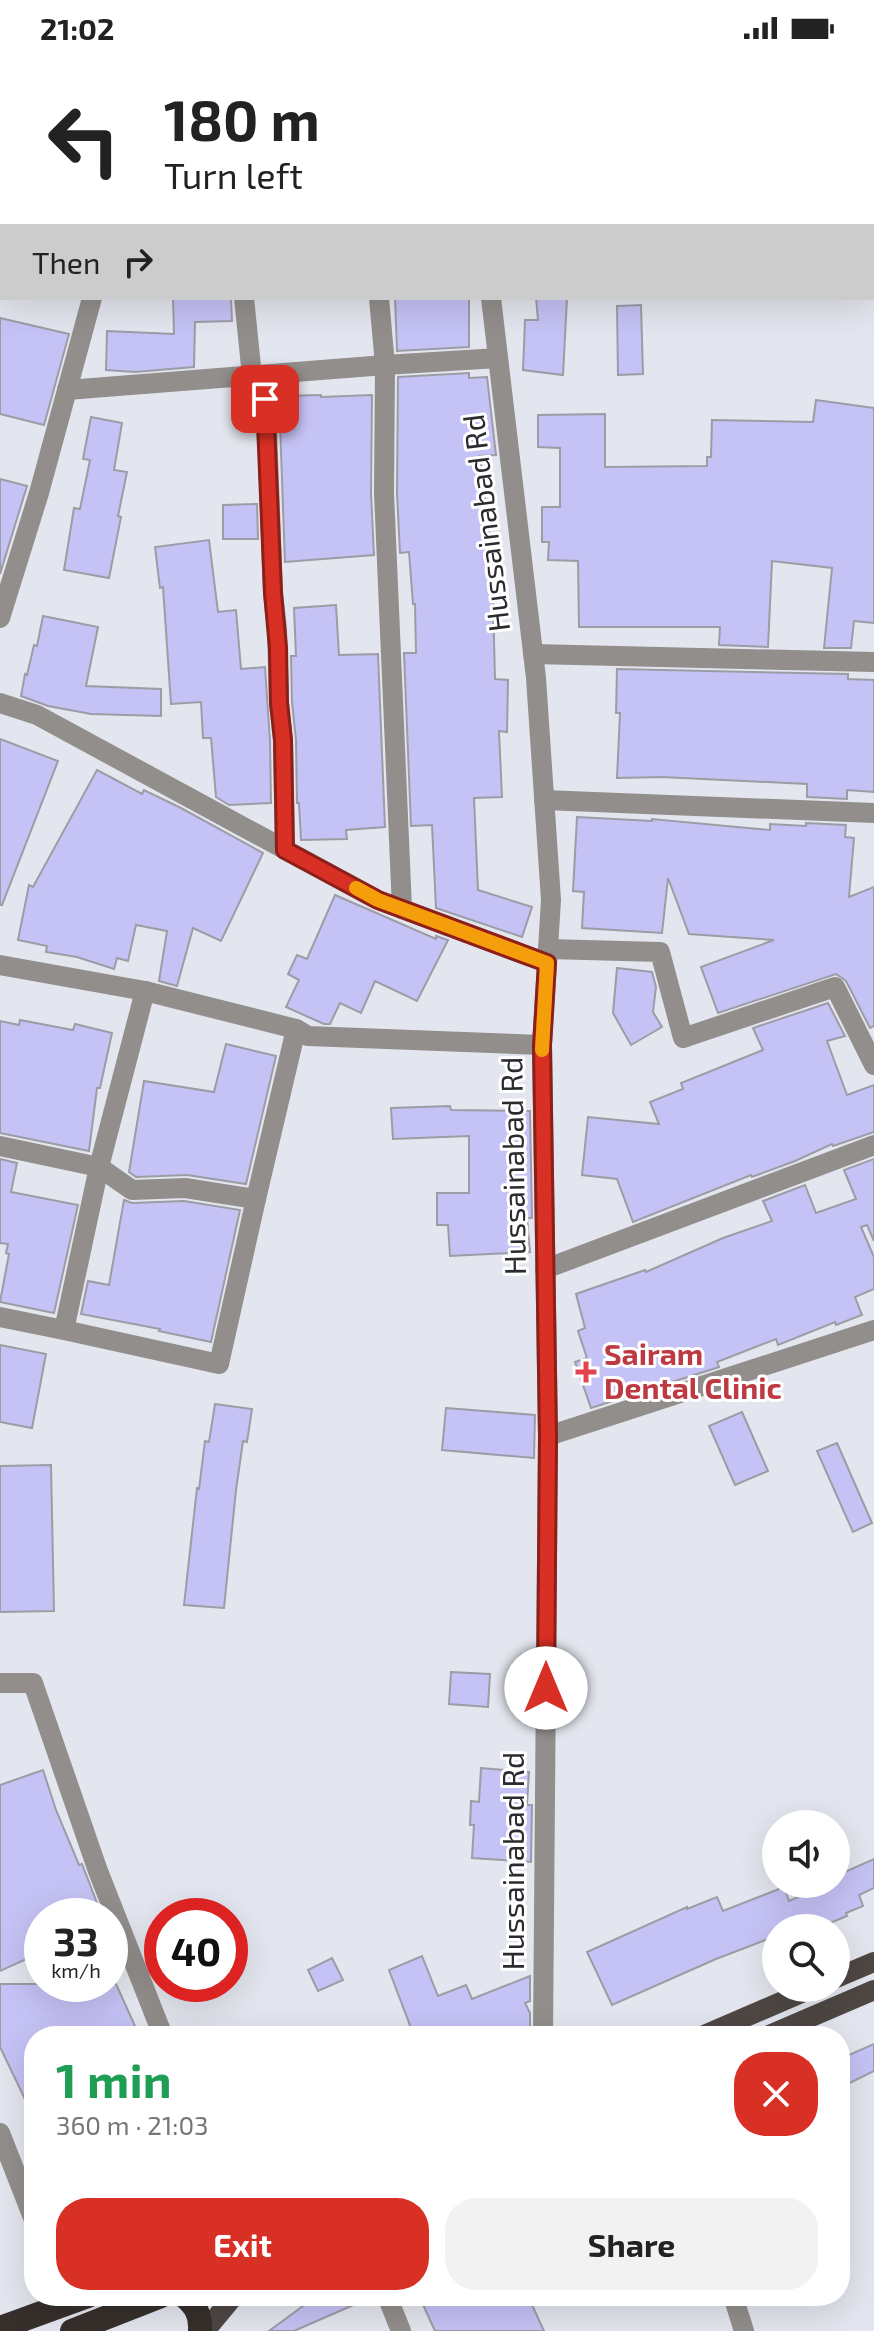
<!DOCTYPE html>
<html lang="en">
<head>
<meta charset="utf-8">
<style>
	:root { --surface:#fff; --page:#f2f2f2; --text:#222; --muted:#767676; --accent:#d93025 }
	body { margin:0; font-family:"Exo 2",sans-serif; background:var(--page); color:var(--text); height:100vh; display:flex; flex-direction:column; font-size:30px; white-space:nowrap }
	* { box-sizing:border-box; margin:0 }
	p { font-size:26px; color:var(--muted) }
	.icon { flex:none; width:44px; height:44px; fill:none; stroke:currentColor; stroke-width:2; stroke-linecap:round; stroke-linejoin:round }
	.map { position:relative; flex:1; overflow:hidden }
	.drawer { position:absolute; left:24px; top:1970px; width:826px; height:280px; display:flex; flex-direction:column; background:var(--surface); border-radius:32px; box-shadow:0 8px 32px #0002 }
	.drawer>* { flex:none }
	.hud { position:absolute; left:0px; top:0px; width:874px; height:244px; box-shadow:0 8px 32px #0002; background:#fff; color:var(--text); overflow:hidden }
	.controls { position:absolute; left:762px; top:1754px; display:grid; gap:16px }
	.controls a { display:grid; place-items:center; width:88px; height:88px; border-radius:50%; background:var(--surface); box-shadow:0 8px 32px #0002; font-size:40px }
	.speed { position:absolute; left:24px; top:1842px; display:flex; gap:16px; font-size:40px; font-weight:700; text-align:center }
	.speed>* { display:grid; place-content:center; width:104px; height:104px; border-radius:50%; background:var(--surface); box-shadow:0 8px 32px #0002; line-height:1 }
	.speed small { font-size:20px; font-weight:400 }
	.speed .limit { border:12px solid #d22; background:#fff; color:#111 }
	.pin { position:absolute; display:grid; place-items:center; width:68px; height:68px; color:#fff; margin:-34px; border-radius:16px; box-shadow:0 4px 12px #0006 }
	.me { position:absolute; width:88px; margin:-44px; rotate:0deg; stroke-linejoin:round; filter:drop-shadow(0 0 6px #0008) }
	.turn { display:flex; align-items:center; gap:28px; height:168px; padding:0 32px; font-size:36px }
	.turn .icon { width:104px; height:104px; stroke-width:2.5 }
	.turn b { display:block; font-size:56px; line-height:68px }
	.then { display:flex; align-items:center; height:76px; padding:0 32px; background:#0003; gap:16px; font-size:30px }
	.round { display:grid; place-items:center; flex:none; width:84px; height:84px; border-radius:32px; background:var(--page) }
	.overview { display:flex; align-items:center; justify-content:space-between; height:136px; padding:0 32px }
	h1 { font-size:48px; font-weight:700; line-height:60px; color:#1e9e55 }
	.cta { display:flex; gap:16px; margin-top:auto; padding:16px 32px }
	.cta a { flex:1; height:92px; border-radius:32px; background:var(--accent); color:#fff; font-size:32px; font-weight:700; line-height:92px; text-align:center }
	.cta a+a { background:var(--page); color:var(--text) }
	.status { display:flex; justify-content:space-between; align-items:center; height:56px; padding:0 40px; background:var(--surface); direction:ltr }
	.status svg { height:22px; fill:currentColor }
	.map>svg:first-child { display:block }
</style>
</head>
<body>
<div class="status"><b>21:02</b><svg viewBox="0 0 49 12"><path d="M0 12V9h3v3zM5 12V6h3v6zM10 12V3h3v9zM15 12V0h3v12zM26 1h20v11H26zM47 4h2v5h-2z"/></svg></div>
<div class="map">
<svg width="874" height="2275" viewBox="0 0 874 2275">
	<rect width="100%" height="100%" fill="#e4e6ef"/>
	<!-- building -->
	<g fill="#c5c2f5" stroke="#9d9ca5" stroke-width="2">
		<path d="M 173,242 L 231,242 L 232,265 L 195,266 L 194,311 L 135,316 L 106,314 L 107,275 L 174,278 Z"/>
		<path d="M 395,242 L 469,242 L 469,291 L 397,295 Z"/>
		<path d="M 536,242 L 567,242 L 563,319 L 523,314 L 525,264 L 538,264 Z"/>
		<path d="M 641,249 L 643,318 L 618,319 L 617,250 Z"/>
		<path d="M 0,262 L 69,278 L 44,369 L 0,358 Z"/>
		<path d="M 469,317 L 469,322 L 487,321 L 496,399 L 480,400 L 491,493 L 499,493 L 500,543 L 493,543 L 495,623 L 508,624 L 507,676 L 499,675 L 502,741 L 474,742 L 478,834 L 532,851 L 522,881 L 436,852 L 432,769 L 411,770 L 404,597 L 416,597 L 415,548 L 413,548 L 409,496 L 400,497 L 397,437 L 398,321 Z"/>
		<path d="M 321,339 L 321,341 L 372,339 L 371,437 L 374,499 L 285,506 L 279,340 Z"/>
		<path d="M 816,344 L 874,352 L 874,567 L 854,565 L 851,592 L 824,592 L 832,512 L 772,505 L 768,591 L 719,589 L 720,571 L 579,571 L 578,505 L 548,504 L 549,486 L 542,486 L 542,451 L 560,451 L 560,392 L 538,391 L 538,359 L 605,358 L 605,411 L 707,410 L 707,401 L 711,401 L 712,364 L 813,366 Z"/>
		<path d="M 91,361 L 122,367 L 114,414 L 127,416 L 118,460 L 121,461 L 109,522 L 64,514 L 74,452 L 80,453 L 90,404 L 83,403 Z"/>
		<path d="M 0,423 L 27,430 L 0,518 Z"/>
		<path d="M 257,448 L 258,483 L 223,483 L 223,449 Z"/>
		<path d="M 209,484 L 218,556 L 236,554 L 241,613 L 265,611 L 270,685 L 271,747 L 229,749 L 216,741 L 211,682 L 203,682 L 201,646 L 171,648 L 163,531 L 160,532 L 155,491 Z"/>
		<path d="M 336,549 L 339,599 L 378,598 L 385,771 L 346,774 L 347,783 L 301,784 L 299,747 L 297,747 L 296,684 L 292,646 L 291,600 L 296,600 L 294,552 Z"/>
		<path d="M 43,560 L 98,571 L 86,630 L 161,633 L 161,660 L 91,658 L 48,650 L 21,640 L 25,618 L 27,619 L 34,589 L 37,590 Z"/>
		<path d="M 617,613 L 848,618 L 848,623 L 874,624 L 874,736 L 847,734 L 847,743 L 807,741 L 807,728 L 662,721 L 617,722 L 620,657 L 616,657 Z"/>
		<path d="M 0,683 L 58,705 L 2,849 L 0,849 Z"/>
		<path d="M 97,714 L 142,738 L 144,734 L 181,752 L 263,797 L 221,885 L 193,872 L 177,930 L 159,925 L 167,875 L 136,869 L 128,905 L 117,902 L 114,913 L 77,901 L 46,896 L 47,890 L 18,884 L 29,829 L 33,831 Z"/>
		<path d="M 577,761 L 652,765 L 652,763 L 770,774 L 770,768 L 806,770 L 806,767 L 846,769 L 845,781 L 854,782 L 849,841 L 874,831 L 874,970 L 870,972 L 846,925 L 836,918 L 718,957 L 701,911 L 774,884 L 689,878 L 668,822 L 662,877 L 582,872 L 584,836 L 573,835 Z"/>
		<path d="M 335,839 L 436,883 L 436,880 L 448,884 L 417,945 L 375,925 L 361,957 L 340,947 L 330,968 L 324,968 L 286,951 L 299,924 L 288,918 L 297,899 L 307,903 Z"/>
		<path d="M 617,912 L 652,916 L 656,931 L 653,956 L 662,971 L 631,989 L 613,957 Z"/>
		<path d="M 828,947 L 845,980 L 827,985 L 847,1039 L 874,1029 L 874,1076 L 833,1090 L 832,1088 L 795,1105 L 752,1121 L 751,1119 L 633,1166 L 617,1123 L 582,1119 L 588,1061 L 659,1068 L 650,1046 L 683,1033 L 681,1027 L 763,994 L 753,972 Z"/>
		<path d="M 20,964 L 73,974 L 75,968 L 112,977 L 100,1032 L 97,1032 L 89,1095 L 0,1077 L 0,965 L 19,969 Z"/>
		<path d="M 226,988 L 276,1000 L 246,1128 L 187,1119 L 136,1121 L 129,1116 L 144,1025 L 214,1036 Z"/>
		<path d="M 450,1050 L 451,1054 L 530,1055 L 532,1162 L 527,1162 L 530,1196 L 450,1200 L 448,1169 L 437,1169 L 437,1137 L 469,1137 L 469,1080 L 393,1083 L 391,1052 Z"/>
		<path d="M 0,1103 L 17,1107 L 11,1136 L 78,1149 L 54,1257 L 0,1246 L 9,1198 L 6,1197 L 8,1188 L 0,1187 Z"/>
		<path d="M 874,1103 L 874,1185 L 867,1169 L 861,1171 L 874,1201 L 874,1233 L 855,1241 L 862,1259 L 836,1269 L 835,1266 L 778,1289 L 776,1283 L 717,1306 L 719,1311 L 591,1352 L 575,1306 L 587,1302 L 578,1275 L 585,1272 L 576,1238 L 645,1214 L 646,1216 L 723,1182 L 772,1165 L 763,1145 L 805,1129 L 816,1157 L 856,1143 L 844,1114 Z"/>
		<path d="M 124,1144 L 132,1147 L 184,1145 L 240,1154 L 211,1286 L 159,1275 L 160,1273 L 81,1258 L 88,1225 L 109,1229 Z"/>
		<path d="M 0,1289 L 46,1298 L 32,1372 L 0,1366 Z"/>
		<path d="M 215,1348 L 252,1353 L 247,1386 L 243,1385 L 236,1434 L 224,1552 L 184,1549 L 197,1432 L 199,1433 L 205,1385 L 209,1386 Z"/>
		<path d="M 446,1352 L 535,1359 L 534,1402 L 442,1394 Z"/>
		<path d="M 742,1356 L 768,1415 L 735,1429 L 709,1370 Z"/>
		<path d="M 837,1387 L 872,1467 L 853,1476 L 817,1395 Z"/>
		<path d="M 51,1409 L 54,1555 L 0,1556 L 0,1410 Z"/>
		<path d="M 451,1616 L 490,1618 L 488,1651 L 449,1648 Z"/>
		<path d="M 481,1712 L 529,1716 L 527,1749 L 532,1749 L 531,1806 L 472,1802 L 474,1769 L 470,1769 L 471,1745 L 479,1746 Z"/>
		<path d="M 43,1714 L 56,1754 L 79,1809 L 82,1808 L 102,1860 L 42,1860 L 42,1896 L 0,1915 L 0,1729 Z"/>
		<path d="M 874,1803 L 874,1832 L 859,1839 L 863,1850 L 846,1857 L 847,1860 L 828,1868 L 826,1864 L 806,1872 L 776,1872 L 776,1880 L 716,1903 L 612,1949 L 587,1896 L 687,1851 L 687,1853 L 717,1841 L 723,1855 L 784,1831 L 789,1845 L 828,1828 L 836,1828 L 836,1820 Z"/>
		<path d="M 422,1900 L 438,1940 L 466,1929 L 472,1943 L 530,1920 L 530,1945 L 525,1947 L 530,1957 L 530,1980 L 414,1980 L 389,1914 Z"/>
		<path d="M 332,1902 L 343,1924 L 318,1935 L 308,1914 Z"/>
		<path d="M 0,1928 L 116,1928 L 135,1970 L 115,1980 L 34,1980 L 34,2062 L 0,1991 Z"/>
		<path d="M 874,1988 L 874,2015 L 840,2032 L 840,2003 Z"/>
		<path d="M 298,2240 L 374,2240 L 294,2275 L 269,2275 L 303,2250 Z"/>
		<path d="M 419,2240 L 528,2240 L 544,2275 L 435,2275 Z"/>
	</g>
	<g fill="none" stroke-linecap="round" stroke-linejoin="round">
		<!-- minor -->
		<g stroke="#928e8c" stroke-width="20">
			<path d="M 471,0 L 471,2"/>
			<path d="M 169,2 L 170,0"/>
			<path d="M 365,2 L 365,0"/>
			<path d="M 244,242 L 252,320"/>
			<path d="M 379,242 L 385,309 L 384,437 L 402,853"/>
			<path d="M 491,242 L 536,622 L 551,844 L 542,989 L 548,1380 L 543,1980"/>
			<path d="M 265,319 L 273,537 L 277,573 L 279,647 L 283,684 L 285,794"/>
			<path d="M 67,334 L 385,309 L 498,302"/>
			<path d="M 0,562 L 39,437 L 92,242"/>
			<path d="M 533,598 L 874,606"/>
			<path d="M 0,647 L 37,659 L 378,844 L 547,907"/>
			<path d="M 544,744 L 874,757"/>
			<path d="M 548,893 L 660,896 L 683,982 L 835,931 L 874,1009"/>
			<path d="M 0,909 L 145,935 L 296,973 L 308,980 L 542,989"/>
			<path d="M 0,1090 L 99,1111 L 132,1134 L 185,1132 L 256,1143 L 296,973"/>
			<path d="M 545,1213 L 874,1089"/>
			<path d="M 0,1261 L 64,1274 L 99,1111 L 145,935"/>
			<path d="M 64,1274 L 219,1308 L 256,1143"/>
			<path d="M 548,1380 L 874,1274"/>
			<path d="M 0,1627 L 33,1627 L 98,1815 L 163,1980"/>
			<path d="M 0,2077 L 34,2164"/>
			<path d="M 387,2240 L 401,2275"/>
			<path d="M 733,2240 L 744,2275"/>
		</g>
		<!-- major -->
		<g stroke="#4e4744" stroke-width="20">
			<path d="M 836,1922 L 874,1906"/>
			<path d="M 702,1980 L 813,1932"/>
			<path d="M 767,1980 L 874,1934"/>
			<path d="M 205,2275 L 234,2240"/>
		</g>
		<!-- highway -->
		<g stroke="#362f2b" stroke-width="24">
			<path d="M 184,2240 C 196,2250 201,2259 200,2275"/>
			<path d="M 0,2272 L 88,2240"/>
			<path d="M 72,2275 L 161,2240"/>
		</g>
	</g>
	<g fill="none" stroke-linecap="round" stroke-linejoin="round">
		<defs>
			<path id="route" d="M 265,343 L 273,537 L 278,592 L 279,647 L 283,684 L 285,794 L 378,844 L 547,907 L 542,989 L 548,1380 L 546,1632"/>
		</defs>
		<!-- route casing -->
		<use href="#route" stroke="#8d1f18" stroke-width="20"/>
		<!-- route -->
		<use href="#route" stroke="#d93025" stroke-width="14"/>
		<!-- slow -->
		<path stroke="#f59e0b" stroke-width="14" d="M 356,832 L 378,844 L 547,907 L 542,994"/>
	</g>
	<!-- markers -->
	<path fill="#e0444e" stroke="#fff" stroke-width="3" d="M582 1304h8v8h8v8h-8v8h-8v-8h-8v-8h8z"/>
	<g text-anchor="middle" stroke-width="6" stroke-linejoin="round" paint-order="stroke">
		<!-- street labels -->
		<g font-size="30" fill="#2b2b2f" stroke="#fff">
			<text transform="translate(487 467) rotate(-97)" y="10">Hussainabad Rd</text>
			<text transform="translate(514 1110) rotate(-91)" y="10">Hussainabad Rd</text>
			<text transform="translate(514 1805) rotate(-90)" y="10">Hussainabad Rd</text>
		</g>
		<!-- health labels -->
		<g font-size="30" font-weight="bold" fill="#be3a42" stroke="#fff" text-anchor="start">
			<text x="604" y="1309">Sairam<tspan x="604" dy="34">Dental Clinic</tspan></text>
		</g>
	</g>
</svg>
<div class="controls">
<a><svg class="icon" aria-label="sound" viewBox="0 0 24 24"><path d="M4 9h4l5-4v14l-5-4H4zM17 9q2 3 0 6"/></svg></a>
<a><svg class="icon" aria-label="search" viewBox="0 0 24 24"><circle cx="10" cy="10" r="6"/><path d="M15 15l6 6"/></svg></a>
</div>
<div class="speed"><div>33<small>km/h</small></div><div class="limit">40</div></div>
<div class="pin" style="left:265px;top:343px;background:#d93025"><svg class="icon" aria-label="arrive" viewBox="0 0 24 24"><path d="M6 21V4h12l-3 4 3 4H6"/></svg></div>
<svg class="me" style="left:546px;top:1632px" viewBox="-20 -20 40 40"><circle r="19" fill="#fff"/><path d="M0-13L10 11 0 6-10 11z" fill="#d93025"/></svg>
<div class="hud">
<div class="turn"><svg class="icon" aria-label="left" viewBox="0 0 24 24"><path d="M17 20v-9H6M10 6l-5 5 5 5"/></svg><div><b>180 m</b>Turn left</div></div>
<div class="then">Then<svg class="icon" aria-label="right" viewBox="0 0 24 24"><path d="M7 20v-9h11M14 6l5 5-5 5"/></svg></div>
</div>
<section class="drawer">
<div class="overview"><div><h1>1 min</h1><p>360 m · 21:03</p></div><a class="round" style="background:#d93025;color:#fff"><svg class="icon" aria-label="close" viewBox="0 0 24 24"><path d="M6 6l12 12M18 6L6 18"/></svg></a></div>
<div class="cta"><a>Exit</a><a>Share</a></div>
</section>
</div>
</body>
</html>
